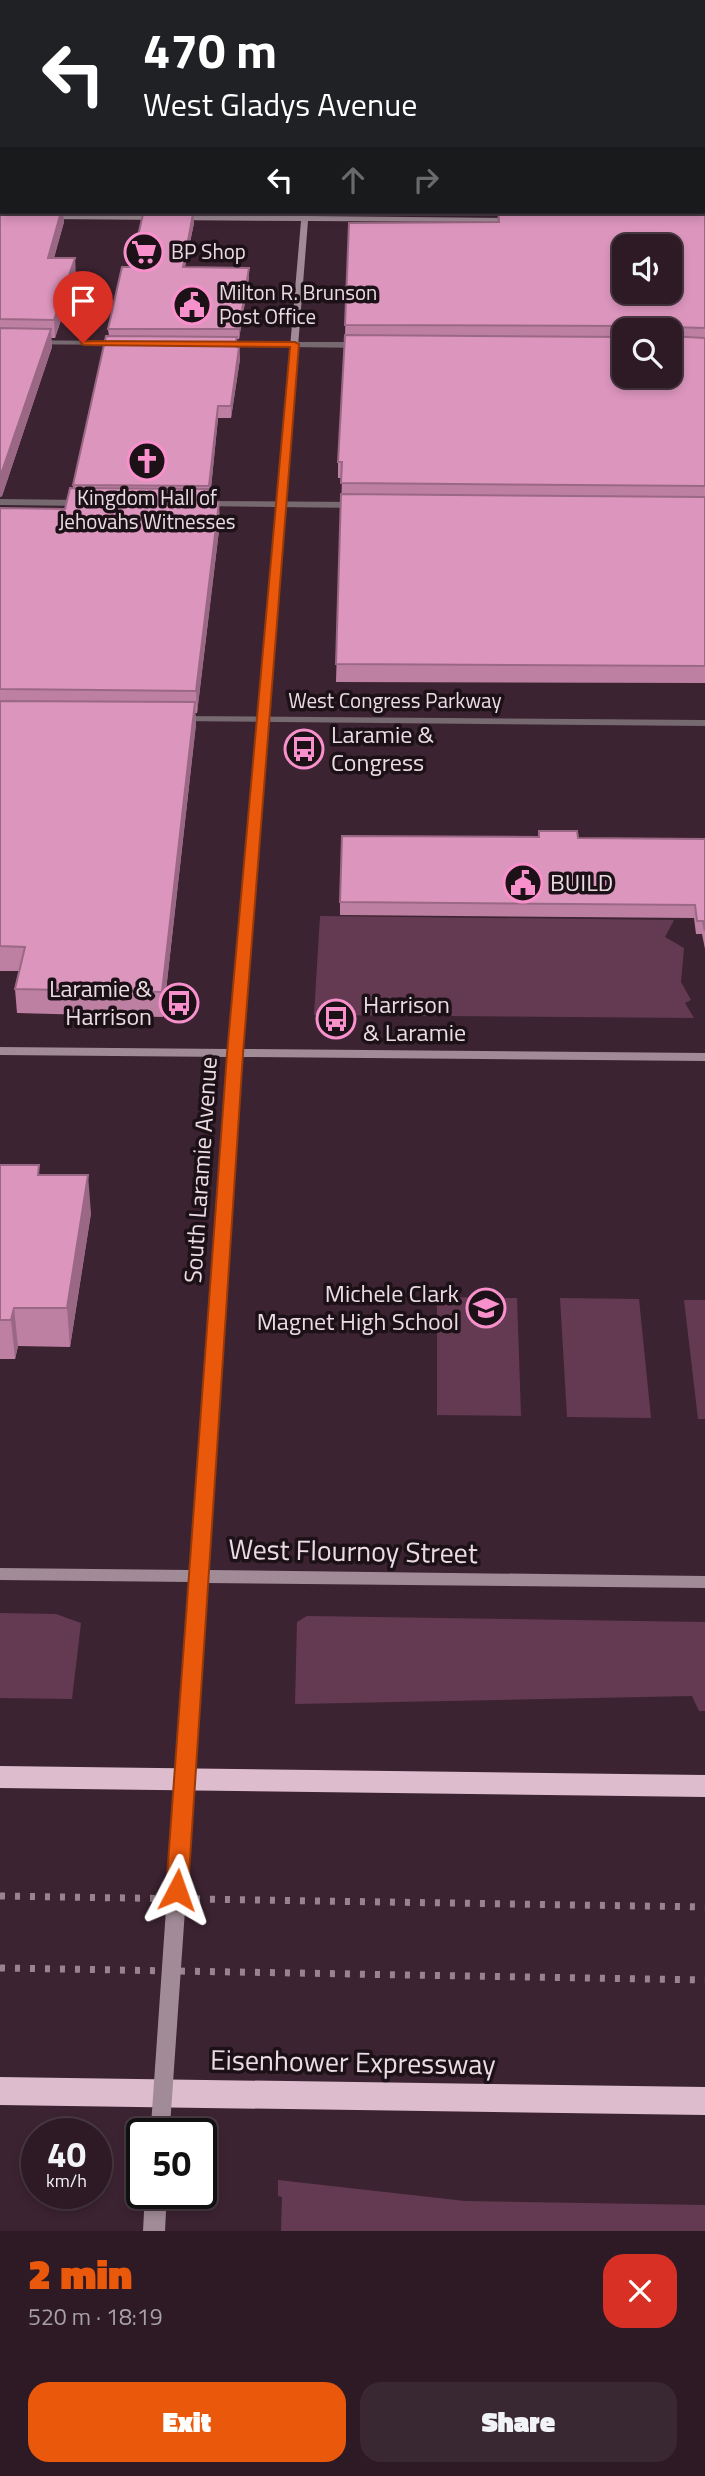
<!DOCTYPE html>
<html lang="en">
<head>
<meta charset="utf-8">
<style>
	:root { --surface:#2d1a25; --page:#392732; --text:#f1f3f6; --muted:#a7a1a7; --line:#483842; --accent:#ea580c }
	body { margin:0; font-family:"Titillium Web",sans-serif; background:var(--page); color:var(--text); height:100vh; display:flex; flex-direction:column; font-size:26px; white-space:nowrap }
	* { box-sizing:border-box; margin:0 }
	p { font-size:23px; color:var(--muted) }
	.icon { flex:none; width:38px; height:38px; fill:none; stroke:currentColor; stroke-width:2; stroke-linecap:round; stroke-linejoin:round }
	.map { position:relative; height:2231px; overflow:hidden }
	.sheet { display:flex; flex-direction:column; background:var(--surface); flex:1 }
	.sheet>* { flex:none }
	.hud { position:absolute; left:0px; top:0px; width:705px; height:214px; box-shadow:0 4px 10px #0003,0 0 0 2px var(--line); background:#202124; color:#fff; overflow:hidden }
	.fabs { position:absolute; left:612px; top:234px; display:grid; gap:14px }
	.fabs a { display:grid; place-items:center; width:70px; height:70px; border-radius:14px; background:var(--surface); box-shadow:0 4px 10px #0003,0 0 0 2px var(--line); font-size:35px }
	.speed { position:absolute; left:21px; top:2118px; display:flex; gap:14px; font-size:35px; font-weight:700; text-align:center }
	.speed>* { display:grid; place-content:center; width:91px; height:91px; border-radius:50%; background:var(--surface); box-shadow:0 4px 10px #0003,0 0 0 2px var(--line); line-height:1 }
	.speed small { font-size:18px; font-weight:400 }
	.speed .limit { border:4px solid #111; border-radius:10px; background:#fff; color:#111 }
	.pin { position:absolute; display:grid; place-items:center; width:60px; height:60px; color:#fff; margin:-72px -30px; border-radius:50% 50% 50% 0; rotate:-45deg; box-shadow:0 0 7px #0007 }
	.pin .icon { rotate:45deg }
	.me { position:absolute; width:77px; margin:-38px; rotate:4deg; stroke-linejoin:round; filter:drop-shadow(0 0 5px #0008) }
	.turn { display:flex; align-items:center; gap:24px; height:147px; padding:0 28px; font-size:32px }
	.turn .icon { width:91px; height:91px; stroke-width:2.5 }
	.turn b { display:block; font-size:49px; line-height:60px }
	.lanes { display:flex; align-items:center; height:66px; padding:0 28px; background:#0003; justify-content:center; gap:35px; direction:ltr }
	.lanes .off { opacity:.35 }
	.round { display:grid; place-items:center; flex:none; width:74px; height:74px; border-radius:21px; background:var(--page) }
	.head { display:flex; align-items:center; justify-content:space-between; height:119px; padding:0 28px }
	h1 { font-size:42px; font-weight:800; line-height:52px; color:var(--accent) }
	.button { display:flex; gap:14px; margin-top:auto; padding:14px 28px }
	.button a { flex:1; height:80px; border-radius:21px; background:var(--accent); color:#fff; font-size:28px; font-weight:800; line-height:80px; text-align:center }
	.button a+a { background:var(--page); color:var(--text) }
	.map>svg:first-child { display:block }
</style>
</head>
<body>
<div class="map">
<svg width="705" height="2231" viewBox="0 0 705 2231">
	<rect width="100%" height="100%" fill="#3c2331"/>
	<!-- green -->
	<g fill="#643a52">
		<path d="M 320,916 L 674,920 L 665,937 L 684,948 L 681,982 L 691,1000 L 685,1003 L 694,1018 L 314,1015 Z"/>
		<path d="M 437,1297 L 517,1298 L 521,1416 L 437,1415 Z"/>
		<path d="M 560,1298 L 639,1299 L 651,1418 L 567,1417 Z"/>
		<path d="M 684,1300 L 705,1300 L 705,1419 L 698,1419 Z"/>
		<path d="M 0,1613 L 56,1614 L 81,1623 L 72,1699 L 0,1698 Z"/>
		<path d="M 307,1616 L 705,1622 L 705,1711 L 699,1711 L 692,1696 L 295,1704 L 297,1622 Z"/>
		<path d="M 278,2180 L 465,2201 L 705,2205 L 705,2231 L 281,2231 L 282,2197 L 278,2196 Z"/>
	</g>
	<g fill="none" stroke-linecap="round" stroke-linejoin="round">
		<!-- street -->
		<g fill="#766970" fill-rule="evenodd">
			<rect x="704" y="36" width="1" height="4"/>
			<rect x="704" y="95" width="1" height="8"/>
			<rect x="704" y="119" width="1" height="4"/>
			<path d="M 0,340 L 121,341 L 125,343 L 121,345 L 0,344 Z"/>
			<path d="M 215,342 L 363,342 L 367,345 L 363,348 L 218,346 L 214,344 Z"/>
			<path d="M 0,499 L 83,500 L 88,503 L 83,506 L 0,505 Z"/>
			<path d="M 198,501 L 359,502 L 364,505 L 359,508 L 201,506 L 196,503 Z"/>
			<path d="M 178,716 L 705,720 L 705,726 L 174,721 L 174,717 Z"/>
		</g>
		<!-- secondary -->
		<g fill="#a08b96" fill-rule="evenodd">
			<rect x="316" y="0" width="6" height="2"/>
			<path d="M 301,212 L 309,212 L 308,216 L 517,218 L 521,220 L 517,222 L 308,221 L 242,1049 L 705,1053 L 705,1061 L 242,1057 L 208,1570 L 705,1576 L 705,1588 L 207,1583 L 199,1701 L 196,1706 L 190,1708 L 184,1706 L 181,1701 L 190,1582 L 0,1580 L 0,1568 L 190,1570 L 228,1057 L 0,1055 L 0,1047 L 229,1049 L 301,221 L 47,219 L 43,217 L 47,215 L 301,216 Z"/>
			<path d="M 145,2193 L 167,2193 L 165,2231 L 143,2231 Z"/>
		</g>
		<!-- highway -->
		<g fill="#ddbcce" fill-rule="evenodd">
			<path d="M 0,1766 L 705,1775 L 705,1797 L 0,1788 Z"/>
			<path d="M 0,2077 L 705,2087 L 705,2115 L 0,2105 Z"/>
		</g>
		<!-- rail -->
		<g stroke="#98838e" stroke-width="7" stroke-dasharray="5 10" stroke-linecap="butt">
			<path d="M 0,1896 L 705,1907"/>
			<path d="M 0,1968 L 705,1980"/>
		</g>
		<!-- secondary-bridge -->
		<path stroke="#a08b96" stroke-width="19" d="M 160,2133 L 190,1701"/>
	</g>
	<!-- wall -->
	<g fill="#bd80a3" fill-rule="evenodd">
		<path d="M 0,0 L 2,2 L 2,212 L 67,212 L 63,213 L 64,222 L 54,258 L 76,275 L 55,338 L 51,338 L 52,347 L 2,496 L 0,497 Z"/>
		<path d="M 354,0 L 705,0 L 705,24 L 704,24 L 704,2 L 354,2 Z"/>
		<rect x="145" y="212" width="51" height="1"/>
		<path d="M 496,212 L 705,212 L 705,683 L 336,682 L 342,478 L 338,478 L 338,462 L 345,335 L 349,223 L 498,222 L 498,215 L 497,215 ZM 625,331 L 670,331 L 625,376 Z"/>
		<path d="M 193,214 L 194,223 L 185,267 L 249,268 L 249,277 L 239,339 L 237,339 L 237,347 L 239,348 L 240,359 L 231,418 L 218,418 L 210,498 L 208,498 L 208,502 L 220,522 L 197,713 L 195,713 L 196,724 L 163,1017 L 17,1013 L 15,989 L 20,971 L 0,971 L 0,508 L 65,509 L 73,488 L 73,485 L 109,336 L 108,329 L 131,267 Z"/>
		<path d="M 539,831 L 578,838 L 705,839 L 705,949 L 702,934 L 696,934 L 694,918 L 340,915 L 340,902 L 539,837 Z"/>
		<path d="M 0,1165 L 40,1175 L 91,1213 L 70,1347 L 18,1346 L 15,1359 L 0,1359 Z"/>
	</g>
	<!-- shaded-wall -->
	<g fill="#9a6884">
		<path d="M 61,212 L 63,212 L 64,222 L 49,275 L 48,258 Z"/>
		<path d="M 193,214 L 194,223 L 183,276 L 183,267 Z"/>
		<path d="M 75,258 L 76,275 L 55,338 L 54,320 Z"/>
		<path d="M 249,268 L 249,277 L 239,339 L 239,329 Z"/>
		<path d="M 51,329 L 52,347 L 2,496 L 0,497 L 0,477 Z"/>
		<path d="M 239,348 L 240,359 L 231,418 L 231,406 Z"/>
		<path d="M 218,406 L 218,418 L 210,498 L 209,486 Z"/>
		<path d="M 219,502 L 220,522 L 197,713 L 196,691 Z"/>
		<path d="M 195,702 L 196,724 L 163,1017 L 162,992 Z"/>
		<path d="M 88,1175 L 91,1213 L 70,1347 L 67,1308 Z"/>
		<path d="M 14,1308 L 18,1346 L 15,1359 L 11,1320 Z"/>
	</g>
	<!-- building -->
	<g fill="#dc95bd" stroke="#9a6884" stroke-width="2" fill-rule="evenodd">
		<path d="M 0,0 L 279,0 L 278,2 L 2,2 L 2,17 L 0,17 Z"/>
		<path d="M 354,0 L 645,0 L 646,2 L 354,2 Z"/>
		<path d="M 668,0 L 705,0 L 705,9 L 704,9 L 704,2 L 675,2 Z"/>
		<rect x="0" y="25" width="2" height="73"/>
		<rect x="0" y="106" width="2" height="90"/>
		<path d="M 0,205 L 2,205 L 2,212 L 61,212 L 48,258 L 75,258 L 54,320 L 0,319 Z"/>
		<path d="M 498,212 L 705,212 L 705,328 L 671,327 L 670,331 L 627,331 L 626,326 L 345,325 L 349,223 L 499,222 ZM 625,247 L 670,247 L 670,292 L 625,292 Z"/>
		<path d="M 143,214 L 193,214 L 183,267 L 249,268 L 239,329 L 108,329 L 122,267 L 131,267 Z"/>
		<path d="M 0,328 L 51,329 L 0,477 Z"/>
		<path d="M 345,335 L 625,337 L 625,376 L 670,376 L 670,336 L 705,338 L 705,486 L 341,483 L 342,462 L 338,462 Z"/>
		<path d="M 106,336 L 237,337 L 235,346 L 239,348 L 231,406 L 218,406 L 209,486 L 73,485 Z"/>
		<path d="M 70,488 L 208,489 L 206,502 L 219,502 L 196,691 L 0,689 L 0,508 L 65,509 Z"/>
		<path d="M 341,494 L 705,497 L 705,666 L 336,664 Z"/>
		<path d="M 0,701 L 195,702 L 162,992 L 15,989 L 25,947 L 0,946 Z"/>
		<path d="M 539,831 L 577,831 L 578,838 L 705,839 L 705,931 L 703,921 L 697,921 L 695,905 L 340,902 L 342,836 L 539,837 Z"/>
		<path d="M 0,1165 L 39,1165 L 38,1175 L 88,1175 L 67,1308 L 14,1308 L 11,1320 L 0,1320 Z"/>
	</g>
	<!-- route -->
	<path fill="#ea580c" stroke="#983908" stroke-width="2" d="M 80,341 L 295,342 L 299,344 L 243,1054 L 188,1890 L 185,1897 L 177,1900 L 169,1897 L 166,1890 L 227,1054 L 290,347 L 83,345 Z"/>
	<!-- icons -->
	<defs>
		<symbol id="supermarket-ring" viewBox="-11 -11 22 22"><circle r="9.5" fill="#1c1117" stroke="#f890cc" stroke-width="1.5"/><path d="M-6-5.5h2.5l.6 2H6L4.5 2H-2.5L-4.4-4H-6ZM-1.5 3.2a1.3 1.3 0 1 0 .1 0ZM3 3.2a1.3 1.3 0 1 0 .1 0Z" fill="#f890cc"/></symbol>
		<symbol id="civic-ring" viewBox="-11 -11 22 22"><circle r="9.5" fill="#1c1117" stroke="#f890cc" stroke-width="1.5"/><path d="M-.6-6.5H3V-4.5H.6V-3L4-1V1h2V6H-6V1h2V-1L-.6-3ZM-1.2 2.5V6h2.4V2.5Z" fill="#f890cc"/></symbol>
		<symbol id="church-ring" viewBox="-11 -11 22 22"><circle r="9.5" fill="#1c1117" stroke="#f890cc" stroke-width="1.5"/><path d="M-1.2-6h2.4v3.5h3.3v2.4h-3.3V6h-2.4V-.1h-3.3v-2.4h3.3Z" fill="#f890cc"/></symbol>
		<symbol id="bus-ring" viewBox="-11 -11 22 22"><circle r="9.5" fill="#1c1117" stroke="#f890cc" stroke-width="1.5"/><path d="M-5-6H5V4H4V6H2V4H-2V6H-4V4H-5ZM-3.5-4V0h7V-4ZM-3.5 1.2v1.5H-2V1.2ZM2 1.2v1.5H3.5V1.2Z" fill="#f890cc"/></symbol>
		<symbol id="school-ring" viewBox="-11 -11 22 22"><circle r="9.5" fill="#1c1117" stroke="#f890cc" stroke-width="1.5"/><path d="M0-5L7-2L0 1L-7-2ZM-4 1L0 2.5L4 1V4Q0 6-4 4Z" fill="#f890cc"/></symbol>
	</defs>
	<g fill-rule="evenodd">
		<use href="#supermarket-ring" x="122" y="230" width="44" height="44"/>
		<use href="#civic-ring" x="170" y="283" width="44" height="44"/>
		<use href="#church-ring" x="125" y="439" width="44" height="44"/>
		<use href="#bus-ring" x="282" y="727" width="44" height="44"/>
		<use href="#civic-ring" x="501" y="861" width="44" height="44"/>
		<use href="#bus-ring" x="157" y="981" width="44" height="44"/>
		<use href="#bus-ring" x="314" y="997" width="44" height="44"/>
		<use href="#school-ring" x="464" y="1286" width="44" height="44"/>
	</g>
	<g text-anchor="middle" stroke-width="7" stroke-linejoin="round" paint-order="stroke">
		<!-- far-poi labels -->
		<g font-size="21" fill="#ecdbe3" stroke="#1c1117" text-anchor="start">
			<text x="171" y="259">BP Shop</text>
			<text x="219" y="300">Milton R. Brunson<tspan x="219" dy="24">Post Office</tspan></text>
			<text x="147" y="505" text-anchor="middle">Kingdom Hall of<tspan x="147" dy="24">Jehovahs Witnesses</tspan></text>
		</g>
		<!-- far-street labels -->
		<g font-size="21" fill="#ecdbe3" stroke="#1c1117">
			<text x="395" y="708">West Congress Parkway</text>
		</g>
		<!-- poi labels -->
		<g font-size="24" fill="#ecdbe3" stroke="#1c1117" text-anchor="start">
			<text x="331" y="743">Laramie &amp;<tspan x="331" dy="28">Congress</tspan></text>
			<text x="550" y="891">BUILD</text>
			<text x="152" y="997" text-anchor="end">Laramie &amp;<tspan x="152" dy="28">Harrison</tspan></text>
			<text x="363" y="1013">Harrison<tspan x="363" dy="28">&amp; Laramie</tspan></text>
			<text x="459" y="1302" text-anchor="end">Michele Clark<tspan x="459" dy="28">Magnet High School</tspan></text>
		</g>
		<!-- street labels -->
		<g font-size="24" fill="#ecdbe3" stroke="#1c1117">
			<text transform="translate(201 1170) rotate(-86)" y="8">South Laramie Avenue</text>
		</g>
		<!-- near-street labels -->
		<g font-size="28" fill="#ecdbe3" stroke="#1c1117">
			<text transform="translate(353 1551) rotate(1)" y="10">West Flournoy Street</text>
			<text transform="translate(353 2062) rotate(1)" y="10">Eisenhower Expressway</text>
		</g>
	</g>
</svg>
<div class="fabs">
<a><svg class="icon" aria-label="sound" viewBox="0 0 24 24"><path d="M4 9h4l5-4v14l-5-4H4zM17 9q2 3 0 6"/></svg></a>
<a><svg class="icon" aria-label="search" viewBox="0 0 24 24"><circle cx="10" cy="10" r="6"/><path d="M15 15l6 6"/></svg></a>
</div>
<div class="speed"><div>40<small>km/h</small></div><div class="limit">50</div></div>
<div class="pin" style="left:83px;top:343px;background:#d93025"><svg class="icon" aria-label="arrive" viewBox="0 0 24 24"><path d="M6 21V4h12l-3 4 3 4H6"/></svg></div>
<svg class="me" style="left:177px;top:1890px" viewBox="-20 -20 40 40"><path d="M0-17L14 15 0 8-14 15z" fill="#ea580c" stroke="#fff" stroke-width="4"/></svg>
<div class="hud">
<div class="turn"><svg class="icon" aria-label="left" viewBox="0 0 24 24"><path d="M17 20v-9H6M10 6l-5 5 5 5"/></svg><div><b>470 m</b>West Gladys Avenue</div></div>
<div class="lanes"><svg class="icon" aria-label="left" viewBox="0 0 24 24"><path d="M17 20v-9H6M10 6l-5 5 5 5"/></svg><svg class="icon off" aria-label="ahead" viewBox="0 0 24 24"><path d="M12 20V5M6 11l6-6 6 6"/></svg><svg class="icon off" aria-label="right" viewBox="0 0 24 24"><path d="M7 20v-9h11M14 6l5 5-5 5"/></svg></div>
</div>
</div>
<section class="sheet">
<div class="head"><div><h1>2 min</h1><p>520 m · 18:19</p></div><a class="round" style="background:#d93025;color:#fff"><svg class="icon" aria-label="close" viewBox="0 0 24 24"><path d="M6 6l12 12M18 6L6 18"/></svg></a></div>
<div class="button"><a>Exit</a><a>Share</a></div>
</section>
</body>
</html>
